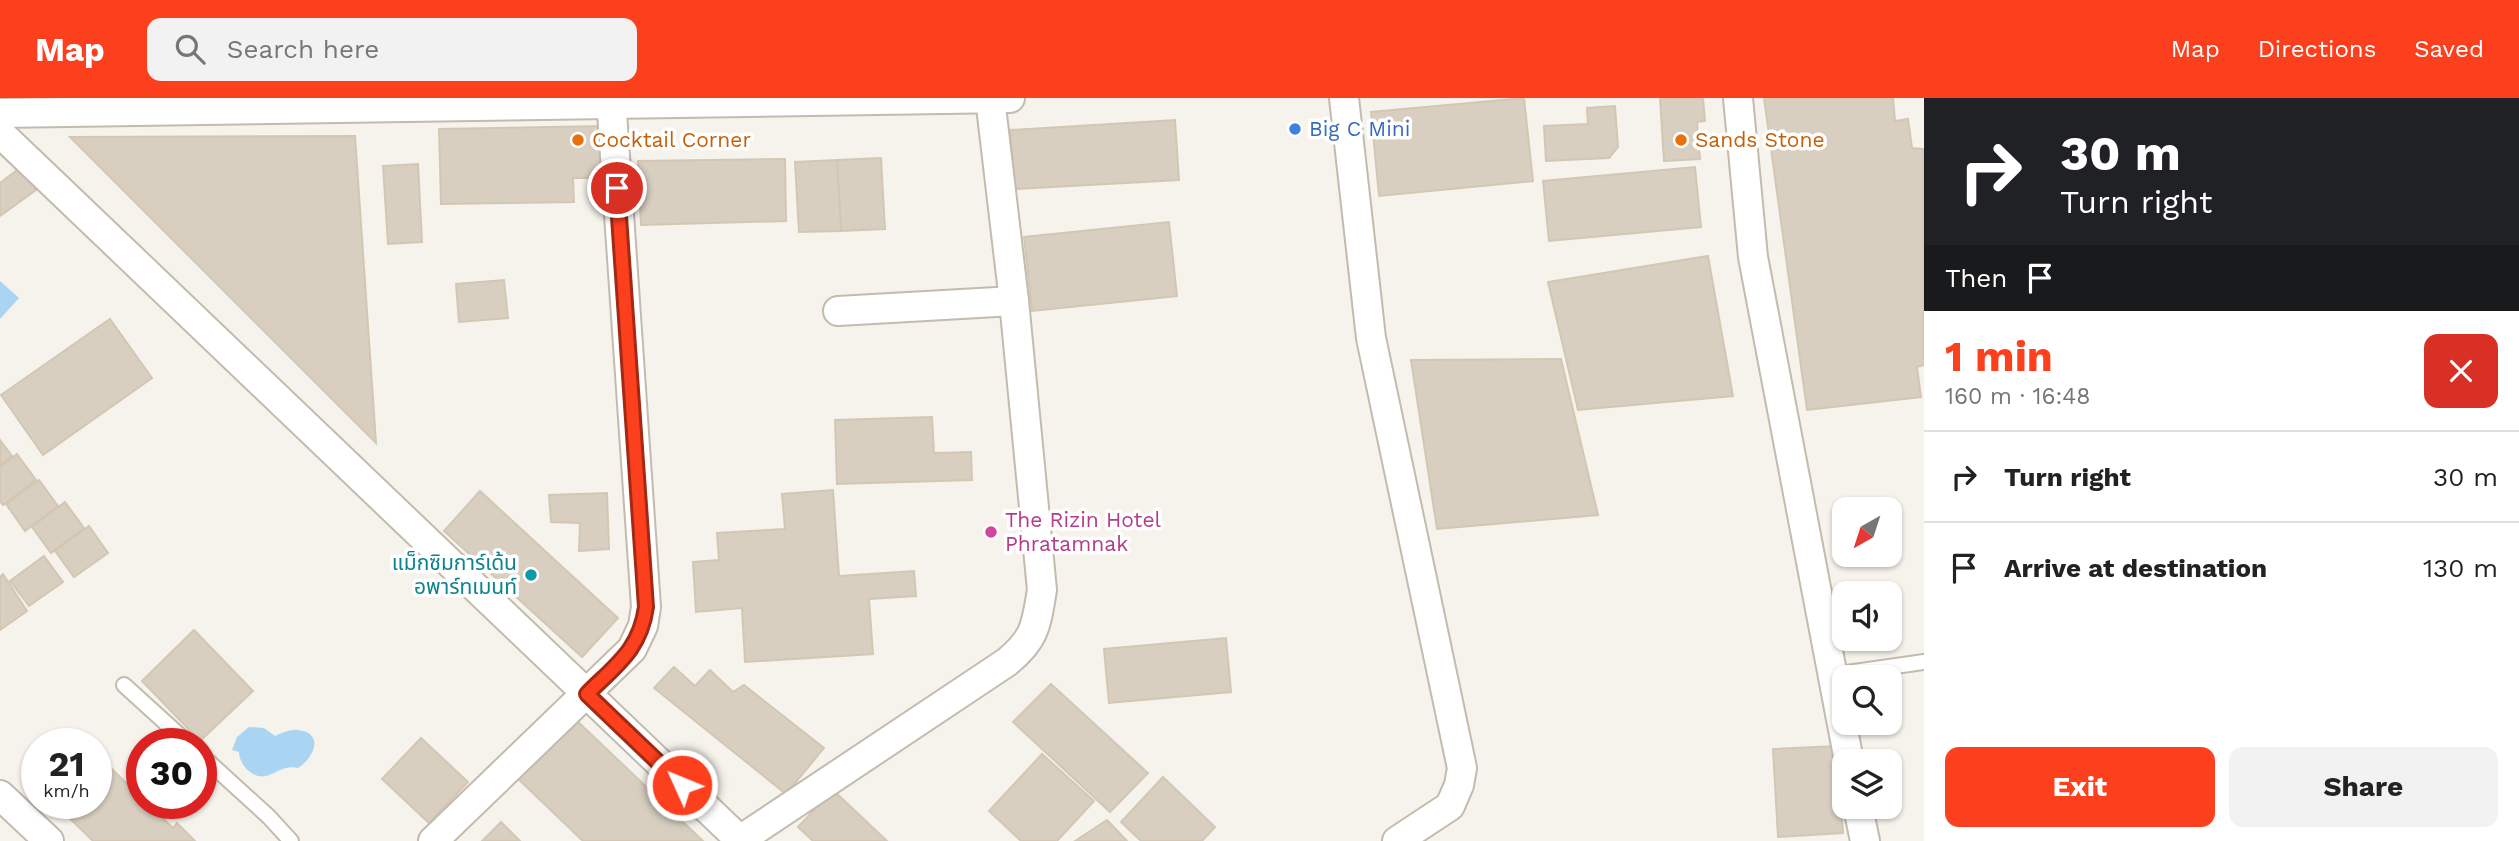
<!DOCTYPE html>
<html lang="en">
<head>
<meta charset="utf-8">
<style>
	:root { --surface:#fff; --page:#f2f2f2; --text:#222; --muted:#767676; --line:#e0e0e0; --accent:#fc3f1d }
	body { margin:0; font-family:"Work Sans","Noto Sans Thai",sans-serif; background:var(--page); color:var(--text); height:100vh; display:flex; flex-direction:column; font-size:26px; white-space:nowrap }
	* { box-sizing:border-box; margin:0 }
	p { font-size:23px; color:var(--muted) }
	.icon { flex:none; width:38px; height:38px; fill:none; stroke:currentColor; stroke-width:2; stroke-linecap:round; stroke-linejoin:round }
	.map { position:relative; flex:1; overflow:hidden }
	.details { display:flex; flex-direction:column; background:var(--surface); width:595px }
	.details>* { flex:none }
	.hud { background:#202124; color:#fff; overflow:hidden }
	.needle { width:46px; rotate:219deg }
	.fabs { position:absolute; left:1832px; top:399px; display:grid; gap:14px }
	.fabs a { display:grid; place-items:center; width:70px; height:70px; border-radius:14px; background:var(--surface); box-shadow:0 2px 5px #0004; font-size:35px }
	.speed { position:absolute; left:21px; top:630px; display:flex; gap:14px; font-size:35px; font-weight:700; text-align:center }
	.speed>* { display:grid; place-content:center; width:91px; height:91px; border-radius:50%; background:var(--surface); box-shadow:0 2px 5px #0004; line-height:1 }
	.speed small { font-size:18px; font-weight:400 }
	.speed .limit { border:10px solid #d22; background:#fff; color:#111 }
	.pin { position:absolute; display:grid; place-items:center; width:60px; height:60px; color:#fff; margin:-30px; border:4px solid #fff; border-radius:50%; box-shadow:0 2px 7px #0007 }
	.me { position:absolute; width:77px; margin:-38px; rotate:314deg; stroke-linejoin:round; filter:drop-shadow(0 0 5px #0008) }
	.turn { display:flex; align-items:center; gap:24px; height:147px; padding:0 21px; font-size:32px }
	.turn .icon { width:91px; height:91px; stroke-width:2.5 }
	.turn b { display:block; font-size:49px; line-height:60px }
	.then { display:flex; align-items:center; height:66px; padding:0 21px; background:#0003; gap:14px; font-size:26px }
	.round { display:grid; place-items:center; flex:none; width:74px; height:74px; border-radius:14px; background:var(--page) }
	.summary { display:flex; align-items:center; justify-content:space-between; height:119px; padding:0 21px }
	h1 { font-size:42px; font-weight:700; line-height:52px; color:var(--accent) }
	.cta { display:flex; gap:14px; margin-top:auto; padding:14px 21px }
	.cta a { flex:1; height:80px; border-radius:14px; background:var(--accent); color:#fff; font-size:28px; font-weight:700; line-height:80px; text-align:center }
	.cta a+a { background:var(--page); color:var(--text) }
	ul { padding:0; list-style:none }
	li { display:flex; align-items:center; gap:21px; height:91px; padding:0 21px; border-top:2px solid var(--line) }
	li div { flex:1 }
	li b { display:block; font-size:26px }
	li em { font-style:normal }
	header { display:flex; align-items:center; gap:42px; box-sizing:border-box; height:98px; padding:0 35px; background:var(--accent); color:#fff }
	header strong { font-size:33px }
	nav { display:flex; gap:38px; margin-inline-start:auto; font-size:24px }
	.search { width:490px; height:63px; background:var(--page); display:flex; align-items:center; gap:18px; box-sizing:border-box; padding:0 24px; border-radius:14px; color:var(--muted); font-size:26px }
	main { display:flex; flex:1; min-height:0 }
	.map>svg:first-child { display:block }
</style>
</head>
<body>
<header>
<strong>Map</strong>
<div class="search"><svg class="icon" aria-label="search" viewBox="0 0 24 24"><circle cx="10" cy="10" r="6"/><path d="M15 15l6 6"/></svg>Search here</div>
<nav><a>Map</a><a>Directions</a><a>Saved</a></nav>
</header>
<main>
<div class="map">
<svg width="1924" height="743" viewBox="0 0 1924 743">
	<rect width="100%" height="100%" fill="#f6f3ec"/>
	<!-- water -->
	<g fill="#a9d4f2">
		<path d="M 0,183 L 19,200 L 0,221 Z"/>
		<path d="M 249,629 L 264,630 L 275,638 C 282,635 291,631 298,632 C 325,635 314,660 298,670 C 284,667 279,674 266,678 C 252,681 239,666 239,654 L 232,652 L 237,639 Z"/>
	</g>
	<!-- building -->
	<g fill="#d8cfc1" stroke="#d3c7b4" stroke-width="2">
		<path d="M 1524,0 L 1533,83 L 1379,98 L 1371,14 Z"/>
		<path d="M 1660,0 L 1703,0 L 1705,23 L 1697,24 L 1700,61 L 1664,63 Z"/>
		<path d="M 1764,0 L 1893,0 L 1895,23 L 1908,21 L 1912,50 L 1923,51 L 1924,62 L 1924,267 L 1917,269 L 1921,299 L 1807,312 Z"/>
		<path d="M 1615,8 L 1618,49 L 1609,60 L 1546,63 L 1544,28 L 1588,26 L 1587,10 Z"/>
		<path d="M 1175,22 L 1179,82 L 1015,91 L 1010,32 Z"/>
		<path d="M 601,28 L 603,80 L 573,80 L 574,104 L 441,106 L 439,31 Z"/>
		<path d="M 355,38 L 376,345 L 70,39 Z"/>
		<path d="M 881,60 L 885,131 L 841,133 L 837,62 Z"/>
		<path d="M 785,61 L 786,123 L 641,127 L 638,63 Z"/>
		<path d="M 837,62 L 841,133 L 799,134 L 795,64 Z"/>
		<path d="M 418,66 L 422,144 L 388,146 L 383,68 Z"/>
		<path d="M 21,69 L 36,92 L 0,118 L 0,85 Z"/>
		<path d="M 1695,69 L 1701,129 L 1549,143 L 1543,83 Z"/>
		<path d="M 1169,124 L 1177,198 L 1032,213 L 1024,139 Z"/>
		<path d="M 1708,158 L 1733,298 L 1578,312 L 1548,184 Z"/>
		<path d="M 504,182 L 508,220 L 459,224 L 456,186 Z"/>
		<path d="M 110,221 L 152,280 L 43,357 L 1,297 Z"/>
		<path d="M 1561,261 L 1598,417 L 1437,431 L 1411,262 Z"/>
		<path d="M 932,319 L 934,355 L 971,354 L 972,382 L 837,386 L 835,322 Z"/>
		<path d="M 0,342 L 12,358 L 0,367 Z"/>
		<path d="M 17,356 L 36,382 L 3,407 L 0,403 L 0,369 Z"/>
		<path d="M 39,382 L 58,408 L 25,433 L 6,406 Z"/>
		<path d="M 833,392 L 839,478 L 914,473 L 916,498 L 869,501 L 873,556 L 745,564 L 742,510 L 696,514 L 693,464 L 719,462 L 717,435 L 785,431 L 782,396 Z"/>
		<path d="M 480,393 L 618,520 L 582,559 L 444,433 Z"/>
		<path d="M 607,395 L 609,451 L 579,453 L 580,425 L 551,424 L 549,397 Z"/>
		<path d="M 65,404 L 84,430 L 51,455 L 32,429 Z"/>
		<path d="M 89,428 L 108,455 L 74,479 L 55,453 Z"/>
		<path d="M 44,458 L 63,484 L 29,508 L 10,483 Z"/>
		<path d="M 3,476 L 27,513 L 0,532 L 0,479 Z"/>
		<path d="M 194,532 L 253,593 L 200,643 L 142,583 Z"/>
		<path d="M 1226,540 L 1231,594 L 1109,605 L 1104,551 Z"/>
		<path d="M 674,569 L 695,588 L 710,572 L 733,594 L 744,587 L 824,650 L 786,696 L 654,590 Z"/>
		<path d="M 1051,586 L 1148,675 L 1110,714 L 1013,624 Z"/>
		<path d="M 573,619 L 703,743 L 583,743 L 516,679 Z"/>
		<path d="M 75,636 L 85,646 L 66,646 Z"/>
		<path d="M 421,640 L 468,684 L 429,725 L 382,681 Z"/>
		<path d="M 1837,648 L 1843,735 L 1778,739 L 1773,651 Z"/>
		<path d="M 96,656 L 142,700 L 142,705 L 147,705 L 173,730 L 177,725 L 195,743 L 93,743 L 54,705 L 96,705 Z"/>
		<path d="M 1042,656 L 1094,703 L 1057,743 L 1021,743 L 989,713 Z"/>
		<path d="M 1163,679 L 1215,729 L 1202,743 L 1141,743 L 1121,724 Z"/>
		<path d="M 833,692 L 887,743 L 813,743 L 798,729 Z"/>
		<path d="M 1107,722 L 1127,743 L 1075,743 Z"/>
		<path d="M 501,724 L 520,743 L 482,743 Z"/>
	</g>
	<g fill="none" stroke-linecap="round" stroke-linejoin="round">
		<defs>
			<g id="service">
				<path d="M 1833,577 L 1924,564"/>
				<path d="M 124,587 L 189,646"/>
				<path d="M 201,657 L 269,719 L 291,743"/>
			</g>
			<g id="minor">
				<path d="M 1344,0 L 1371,240 L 1462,670 L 1459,687 L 1450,708 L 1397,743"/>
				<path d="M 1738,0 L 1753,159 L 1849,663"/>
				<path d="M 0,15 L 1010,0"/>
				<path d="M 0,35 L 741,743"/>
				<path d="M 838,213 L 1014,203"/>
				<path d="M 0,697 L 49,743"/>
				<path d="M 1858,709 L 1865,743"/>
				<path d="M 740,742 L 1007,564 C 1036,540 1036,527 1042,492 L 1014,203 L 990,0"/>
				<path d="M 433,743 L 632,551 L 643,528 L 646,509 L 611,0"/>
			</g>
		</defs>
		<!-- service casing -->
		<use href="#service" stroke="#c2bbae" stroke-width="18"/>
		<!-- minor casing -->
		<use href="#minor" stroke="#c2bbae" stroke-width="32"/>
		<!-- service -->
		<use href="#service" stroke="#fff" stroke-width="14"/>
		<!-- minor -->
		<use href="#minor" stroke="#fff" stroke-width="28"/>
	</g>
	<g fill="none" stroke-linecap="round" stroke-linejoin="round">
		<defs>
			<path id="route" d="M 617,90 L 646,509 C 640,552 616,567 587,596 L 682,687"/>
		</defs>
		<!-- route casing -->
		<use href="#route" stroke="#a42913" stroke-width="18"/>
		<!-- route -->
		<use href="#route" stroke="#fc3f1d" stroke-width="12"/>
	</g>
	<!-- markers -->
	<circle fill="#3f7fe0" stroke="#fff" stroke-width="2.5" cx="1295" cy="31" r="7"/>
	<g fill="#e8710a" stroke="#fff" stroke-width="2.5">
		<circle cx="578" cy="42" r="7"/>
		<circle cx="1681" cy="42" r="7"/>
	</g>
	<circle fill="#d1479c" stroke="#fff" stroke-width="2.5" cx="991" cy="434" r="7"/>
	<circle fill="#0f9aa8" stroke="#fff" stroke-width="2.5" cx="531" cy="477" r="7"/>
	<g text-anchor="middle" stroke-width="7" stroke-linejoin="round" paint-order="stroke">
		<!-- shop labels -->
		<g font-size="21" fill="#366cbe" stroke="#fff" text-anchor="start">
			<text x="1309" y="38">Big C Mini</text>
		</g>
		<!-- food labels -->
		<g font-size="21" fill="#c56008" stroke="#fff" text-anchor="start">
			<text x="592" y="49">Cocktail Corner</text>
			<text x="1695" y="49">Sands Stone</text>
		</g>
		<!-- hotel labels -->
		<g font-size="21" fill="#b23c85" stroke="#fff" text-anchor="start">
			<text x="1005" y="429">The Rizin Hotel<tspan x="1005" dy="24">Phratamnak</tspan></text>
		</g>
		<!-- culture labels -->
		<g font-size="21" fill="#0d838f" stroke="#fff" text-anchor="end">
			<text x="517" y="472">แม็กซิมการ์เด้น<tspan x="517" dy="24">อพาร์ทเมนท์</tspan></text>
		</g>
	</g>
</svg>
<div class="fabs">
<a><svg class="needle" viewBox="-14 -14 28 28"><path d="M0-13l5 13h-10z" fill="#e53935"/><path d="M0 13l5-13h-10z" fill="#767676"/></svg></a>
<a><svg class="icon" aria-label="sound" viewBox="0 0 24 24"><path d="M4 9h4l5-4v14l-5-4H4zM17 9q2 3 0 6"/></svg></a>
<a><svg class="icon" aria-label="search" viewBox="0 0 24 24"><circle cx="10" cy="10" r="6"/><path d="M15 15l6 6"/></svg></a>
<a><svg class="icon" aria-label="layers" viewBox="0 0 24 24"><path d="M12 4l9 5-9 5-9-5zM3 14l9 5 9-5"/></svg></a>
</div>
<div class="speed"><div>21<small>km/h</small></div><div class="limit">30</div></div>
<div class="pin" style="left:617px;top:90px;background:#d93025"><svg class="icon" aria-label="arrive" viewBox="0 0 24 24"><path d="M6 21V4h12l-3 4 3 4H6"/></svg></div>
<svg class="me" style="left:682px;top:687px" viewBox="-20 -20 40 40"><circle r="17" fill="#fc3f1d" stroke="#fff" stroke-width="3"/><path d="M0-11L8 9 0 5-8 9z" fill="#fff"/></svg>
</div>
<section class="details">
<div class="hud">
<div class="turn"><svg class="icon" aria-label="right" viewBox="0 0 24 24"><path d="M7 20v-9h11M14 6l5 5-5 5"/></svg><div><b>30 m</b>Turn right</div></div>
<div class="then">Then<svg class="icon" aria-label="arrive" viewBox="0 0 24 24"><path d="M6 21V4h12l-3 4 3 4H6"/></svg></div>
</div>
<div class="summary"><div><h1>1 min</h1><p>160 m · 16:48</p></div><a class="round" style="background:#d93025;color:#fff"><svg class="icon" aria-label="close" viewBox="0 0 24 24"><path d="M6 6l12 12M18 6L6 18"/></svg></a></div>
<ul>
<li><svg class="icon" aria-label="right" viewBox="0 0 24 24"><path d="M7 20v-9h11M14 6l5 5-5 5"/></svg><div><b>Turn right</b></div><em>30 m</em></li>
<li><svg class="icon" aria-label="arrive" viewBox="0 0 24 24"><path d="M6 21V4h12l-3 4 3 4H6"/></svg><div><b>Arrive at destination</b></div><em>130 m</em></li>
</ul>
<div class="cta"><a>Exit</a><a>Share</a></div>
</section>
</main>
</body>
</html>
